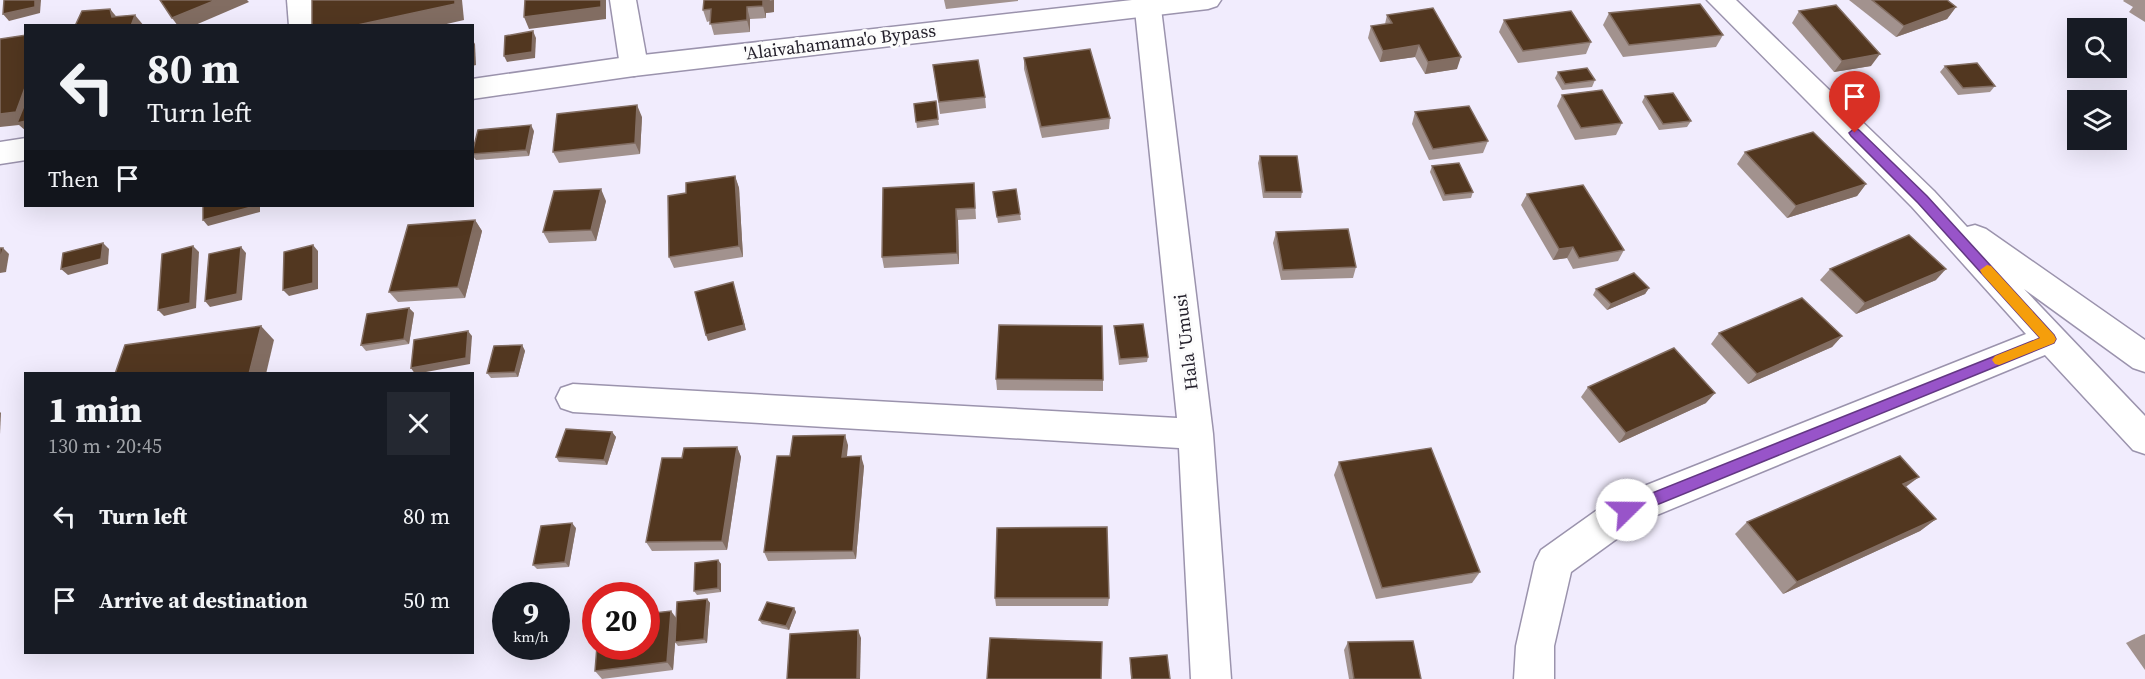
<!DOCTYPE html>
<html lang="en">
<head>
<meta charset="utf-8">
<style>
	:root { --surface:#171b24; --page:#242831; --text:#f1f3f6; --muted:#9ea1a6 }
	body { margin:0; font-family:"Source Serif 4",serif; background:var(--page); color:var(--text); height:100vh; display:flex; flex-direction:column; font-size:22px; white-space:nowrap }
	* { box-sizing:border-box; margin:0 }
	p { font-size:20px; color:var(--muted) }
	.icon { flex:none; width:33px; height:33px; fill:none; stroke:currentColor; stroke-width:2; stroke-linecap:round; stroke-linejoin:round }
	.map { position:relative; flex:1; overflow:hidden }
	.panel { position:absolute; left:24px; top:372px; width:450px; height:282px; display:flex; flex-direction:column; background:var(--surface); border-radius:0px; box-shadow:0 6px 24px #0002 }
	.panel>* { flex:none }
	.hud { position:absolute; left:24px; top:24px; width:450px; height:183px; border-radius:0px; box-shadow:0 6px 24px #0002; background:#171b24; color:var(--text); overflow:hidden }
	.fabs { position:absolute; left:2067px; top:18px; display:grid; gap:12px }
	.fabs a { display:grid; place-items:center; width:60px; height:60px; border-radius:0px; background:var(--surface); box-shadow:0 6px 24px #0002; font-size:30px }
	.speed { position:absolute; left:492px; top:582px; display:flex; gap:12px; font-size:30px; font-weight:700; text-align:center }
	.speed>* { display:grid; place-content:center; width:78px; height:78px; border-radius:50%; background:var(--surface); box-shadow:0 6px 24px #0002; line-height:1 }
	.speed small { font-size:15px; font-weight:400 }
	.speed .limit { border:9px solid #d22; background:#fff; color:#111 }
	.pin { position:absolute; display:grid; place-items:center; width:51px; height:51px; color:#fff; margin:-62px -26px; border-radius:50% 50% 50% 0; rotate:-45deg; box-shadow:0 0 6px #0007 }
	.pin .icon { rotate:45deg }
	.me { position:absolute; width:66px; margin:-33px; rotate:68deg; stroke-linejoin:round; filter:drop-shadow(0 0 4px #0008) }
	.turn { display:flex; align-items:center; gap:21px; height:126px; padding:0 24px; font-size:27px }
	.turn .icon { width:78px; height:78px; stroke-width:2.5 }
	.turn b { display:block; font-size:42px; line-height:51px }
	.then { display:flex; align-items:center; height:57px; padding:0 24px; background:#0003; gap:12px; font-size:22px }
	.round { display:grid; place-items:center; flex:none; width:63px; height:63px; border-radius:0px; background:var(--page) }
	.overview { display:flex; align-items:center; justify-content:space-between; height:102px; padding:0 24px }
	h1 { font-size:36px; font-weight:800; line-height:45px }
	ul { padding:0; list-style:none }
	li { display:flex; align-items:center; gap:18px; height:84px; padding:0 24px }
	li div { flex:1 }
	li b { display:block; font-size:22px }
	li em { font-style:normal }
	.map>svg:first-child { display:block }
</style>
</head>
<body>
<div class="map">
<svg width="2145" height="679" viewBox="0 0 2145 679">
	<rect width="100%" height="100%" fill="#f1ecfd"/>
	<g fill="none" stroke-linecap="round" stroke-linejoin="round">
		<defs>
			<g id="minor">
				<path d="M 287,0 L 313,0 L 316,26 L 289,26 Z"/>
				<path d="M 610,0 L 636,0 L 648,66 L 644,73 L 634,76 L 624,73 L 620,66 Z"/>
				<path d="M 1134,0 L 1160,0 L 1213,434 L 1231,679 L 1191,679 L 1179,448 L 573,412 L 561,408 L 556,398 L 561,388 L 573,384 L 1177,418 Z"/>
				<path d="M 1707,0 L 1736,0 L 1934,191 L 1967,227 L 1975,225 L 1986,229 L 2145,340 L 2145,372 L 2133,368 L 2024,289 L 2145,416 L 2145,454 L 2133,450 L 2045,355 L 1640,522 L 1571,572 L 1554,646 L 1554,679 L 1514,679 L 1516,646 L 1535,562 L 1541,550 L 1614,498 L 2026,334 L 1912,207 Z"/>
			</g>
			<g id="major">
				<path d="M 1132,0 L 1221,0 L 1217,6 L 1208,9 L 634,76 L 472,99 L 472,79 L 634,56 Z"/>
				<path d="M 26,138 L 26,160 L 0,164 L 0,142 Z"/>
			</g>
		</defs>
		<!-- minor casing -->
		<use href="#minor" stroke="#9b93ad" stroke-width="3"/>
		<!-- major casing -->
		<use href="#major" stroke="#9b93ad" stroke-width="3"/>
		<!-- minor -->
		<use href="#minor" fill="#fff" fill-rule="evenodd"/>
		<!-- major -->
		<use href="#major" fill="#fff" fill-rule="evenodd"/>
	</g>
	<!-- wall -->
	<g fill="#a2928e">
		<path d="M 774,0 L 774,12 L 766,13 L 766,18 L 750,19 L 750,32 L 714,35 L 710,21 L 707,22 L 703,10 Z"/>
		<path d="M 944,0 L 1018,0 L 1018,1 L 946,9 Z"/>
		<path d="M 1849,0 L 1947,0 L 1956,7 L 1947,19 L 1896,37 Z"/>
		<path d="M 2124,0 L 2145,0 L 2145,22 L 2129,12 L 2133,7 L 2123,1 Z"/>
		<path d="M 1799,11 L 1871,66 L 1834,72 L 1792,23 Z"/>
		<path d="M 1609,13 L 1723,35 L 1716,47 L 1623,57 L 1603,25 Z"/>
		<path d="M 1387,15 L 1457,69 L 1425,74 L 1415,57 L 1380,62 L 1368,38 L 1371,26 L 1385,24 Z"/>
		<path d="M 1504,20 L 1591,42 L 1586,54 L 1518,63 L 1499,32 Z"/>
		<path d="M 1024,58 L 1110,118 L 1109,129 L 1042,138 L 1024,69 Z"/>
		<path d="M 933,65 L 985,97 L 986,108 L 940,114 Z"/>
		<path d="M 1945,66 L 1995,86 L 1990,92 L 1958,95 L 1940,72 Z"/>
		<path d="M 1558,72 L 1595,80 L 1592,87 L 1562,90 L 1555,78 Z"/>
		<path d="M 1562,95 L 1622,123 L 1616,135 L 1575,140 L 1557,106 Z"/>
		<path d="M 1645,96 L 1691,121 L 1687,127 L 1659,130 L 1642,102 Z"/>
		<path d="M 914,104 L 938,119 L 939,125 L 917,128 Z"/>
		<path d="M 1415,112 L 1488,141 L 1483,153 L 1429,160 L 1412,124 Z"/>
		<path d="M 642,117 L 640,154 L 559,163 L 553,152 Z"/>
		<path d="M 534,131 L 529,156 L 476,160 L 472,155 L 472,153 Z"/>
		<path d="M 1745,152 L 1866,184 L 1857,196 L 1787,218 L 1737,164 Z"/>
		<path d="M 1260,156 L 1302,192 L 1301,198 L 1263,198 L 1258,163 Z"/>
		<path d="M 1432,166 L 1473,192 L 1471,198 L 1443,201 L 1430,172 Z"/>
		<path d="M 735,176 L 739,188 L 743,257 L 674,268 L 669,257 L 686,193 Z"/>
		<path d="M 974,183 L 976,219 L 958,220 L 959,264 L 884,268 L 882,257 Z"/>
		<path d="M 993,192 L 1020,214 L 1021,220 L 998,223 Z"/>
		<path d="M 1527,194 L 1624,250 L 1618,261 L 1573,269 L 1567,258 L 1553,260 L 1521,205 Z"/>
		<path d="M 606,201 L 596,241 L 549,243 L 543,232 Z"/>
		<path d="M 475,220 L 482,231 L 465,298 L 398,302 L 389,292 Z"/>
		<path d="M 1276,232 L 1356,267 L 1353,278 L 1281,280 L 1273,243 Z"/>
		<path d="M 1830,269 L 1936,280 L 1856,314 L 1820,280 Z"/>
		<path d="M 1649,288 L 1645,294 L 1607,310 L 1593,295 L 1596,289 Z"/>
		<path d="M 409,308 L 414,313 L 409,344 L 366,351 L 361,345 Z"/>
		<path d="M 1114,326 L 1148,357 L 1147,362 L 1119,365 L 1114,331 Z"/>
		<path d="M 1719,333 L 1842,336 L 1832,347 L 1748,384 L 1711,344 Z"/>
		<path d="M 522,345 L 525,351 L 518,377 L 491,378 L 487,373 Z"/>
		<path d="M 996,379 L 1103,380 L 1103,391 L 997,390 Z"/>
		<path d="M 1588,387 L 1706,403 L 1619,443 L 1581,397 Z"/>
		<path d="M 612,432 L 616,437 L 607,465 L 559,462 L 556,457 Z"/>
		<path d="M 848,445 L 846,457 L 864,466 L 856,559 L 768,561 L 764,552 L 790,456 Z"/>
		<path d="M 737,447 L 741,457 L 727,550 L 652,551 L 646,542 Z"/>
		<path d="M 1339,462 L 1480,572 L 1472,583 L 1376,599 L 1334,475 Z"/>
		<path d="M 1906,487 L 1936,519 L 1920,531 L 1783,594 L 1735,534 L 1747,522 Z"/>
		<path d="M 576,528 L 569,567 L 537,569 L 533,565 Z"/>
		<path d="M 718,560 L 721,564 L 721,592 L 697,595 L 694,591 Z"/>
		<path d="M 995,598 L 1109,598 L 1108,606 L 996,606 Z"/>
		<path d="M 707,599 L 710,603 L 707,643 L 678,646 L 675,642 L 673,670 L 602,679 L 595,671 Z"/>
		<path d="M 794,608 L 796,612 L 789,630 L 762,624 L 759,620 Z"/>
		<path d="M 2145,634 L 2145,670 L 2126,643 L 2142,635 Z"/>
		<path d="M 1348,642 L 1421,679 L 1349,679 L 1344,650 Z"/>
		<path d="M 1130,658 L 1170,679 L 1131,679 L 1130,665 Z"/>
	</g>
	<!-- shaded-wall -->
	<g fill="#826d62">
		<path d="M 35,0 L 41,0 L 40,13 L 9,21 L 3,14 Z"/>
		<path d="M 216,0 L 247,0 L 249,2 L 193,26 L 178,26 L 172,18 Z"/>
		<path d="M 455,0 L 462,0 L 464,20 L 438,26 L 353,26 Z"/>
		<path d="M 601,0 L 606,0 L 606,19 L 529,29 L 524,17 Z"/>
		<path d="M 774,0 L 774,12 L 766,13 L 766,18 L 763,6 L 763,1 Z"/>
		<path d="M 747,7 L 750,19 L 750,32 L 747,20 Z"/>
		<path d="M 1956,7 L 1947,19 L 1896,37 L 1904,26 Z"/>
		<path d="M 110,9 L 120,21 L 112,17 Z"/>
		<path d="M 135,15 L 144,26 L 131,26 Z"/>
		<path d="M 533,31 L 536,38 L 535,58 L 507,62 L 504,56 Z"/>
		<path d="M 472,39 L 475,44 L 476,65 L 472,66 Z"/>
		<path d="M 1419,45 L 1415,57 L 1380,62 L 1383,51 Z"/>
		<path d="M 1880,54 L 1871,66 L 1834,72 L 1842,61 Z"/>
		<path d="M 1461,57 L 1457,69 L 1425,74 L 1428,62 Z"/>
		<path d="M 26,85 L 26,131 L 19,125 L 0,127 L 0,114 Z"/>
		<path d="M 637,105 L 642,117 L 640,154 L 635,143 Z"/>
		<path d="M 531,125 L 534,131 L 529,156 L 526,150 Z"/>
		<path d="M 735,176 L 739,188 L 743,257 L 739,246 Z"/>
		<path d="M 1866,184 L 1857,196 L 1787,218 L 1796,206 Z"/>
		<path d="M 601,189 L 606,201 L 596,241 L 591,230 Z"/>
		<path d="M 255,206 L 260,206 L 260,212 L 208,226 L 203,220 Z"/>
		<path d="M 956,209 L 958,220 L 959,264 L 957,253 Z"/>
		<path d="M 475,220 L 482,231 L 465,298 L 458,287 Z"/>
		<path d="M 103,243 L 109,249 L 108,264 L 68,275 L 61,269 Z"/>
		<path d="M 313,245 L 318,251 L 318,289 L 289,296 L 283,290 Z"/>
		<path d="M 193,246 L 199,252 L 196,308 L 164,316 L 158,310 Z"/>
		<path d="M 241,247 L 246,253 L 242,300 L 210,307 L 205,301 Z"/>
		<path d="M 1573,247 L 1567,258 L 1553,260 L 1559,249 Z"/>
		<path d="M 3,248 L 9,254 L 6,272 L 0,273 L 0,261 Z"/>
		<path d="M 1946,269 L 1936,280 L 1856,314 L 1865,303 Z"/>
		<path d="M 733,282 L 746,330 L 708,341 L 706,335 Z"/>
		<path d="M 1649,288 L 1645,294 L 1607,310 L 1611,304 Z"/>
		<path d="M 409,308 L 414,313 L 409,344 L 404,339 Z"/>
		<path d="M 261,326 L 274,340 L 266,374 L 249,374 Z"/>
		<path d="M 468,331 L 472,336 L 470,364 L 415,374 L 411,368 Z"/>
		<path d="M 1842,336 L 1832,347 L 1748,384 L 1757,374 Z"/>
		<path d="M 522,345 L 525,351 L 518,377 L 515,372 Z"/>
		<path d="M 1715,393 L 1706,403 L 1619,443 L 1626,433 Z"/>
		<path d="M 0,412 L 1,413 L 0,434 Z"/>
		<path d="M 612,432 L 616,437 L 607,465 L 604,460 Z"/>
		<path d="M 845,435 L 848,445 L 846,467 L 842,457 Z"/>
		<path d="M 737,447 L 741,457 L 727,550 L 722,541 Z"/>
		<path d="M 861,456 L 864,466 L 856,559 L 853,551 Z"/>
		<path d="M 1919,477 L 1903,489 L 1903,484 Z"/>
		<path d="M 1936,519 L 1920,531 L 1783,594 L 1797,582 Z"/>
		<path d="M 572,523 L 576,528 L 569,567 L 565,562 Z"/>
		<path d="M 718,560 L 721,564 L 721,592 L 718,588 Z"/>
		<path d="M 707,599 L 710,603 L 707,643 L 704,639 Z"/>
		<path d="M 794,608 L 796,612 L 789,630 L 786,626 Z"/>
		<path d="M 671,611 L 677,619 L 673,670 L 667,662 Z"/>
		<path d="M 858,630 L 861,638 L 860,679 L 857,679 Z"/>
	</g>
	<!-- building -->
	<g fill="#523720" stroke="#826d62" stroke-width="1.5">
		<path d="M 4,0 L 35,0 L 35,7 L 3,14 Z"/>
		<path d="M 160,0 L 216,0 L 172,18 Z"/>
		<path d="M 312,0 L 455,0 L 455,4 L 353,26 L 312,26 Z"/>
		<path d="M 525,0 L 601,0 L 601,7 L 524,17 Z"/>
		<path d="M 704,0 L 770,0 L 763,1 L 763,6 L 747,7 L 747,20 L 710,24 L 711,9 L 703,10 Z"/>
		<path d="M 1872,0 L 1947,0 L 1956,7 L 1904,26 Z"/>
		<path d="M 1700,4 L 1723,35 L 1629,45 L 1609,13 Z"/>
		<path d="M 1836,5 L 1880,54 L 1842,61 L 1799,11 Z"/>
		<path d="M 1433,8 L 1461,57 L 1428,62 L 1419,45 L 1383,51 L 1371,26 L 1392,23 L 1387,15 Z"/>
		<path d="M 110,9 L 112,17 L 135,15 L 131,26 L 75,26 L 82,11 Z"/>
		<path d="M 1571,11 L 1591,42 L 1523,51 L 1504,20 Z"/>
		<path d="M 533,31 L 532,52 L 504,56 L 505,36 Z"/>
		<path d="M 26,35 L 26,85 L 16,112 L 0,114 L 0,39 Z"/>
		<path d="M 1090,49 L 1110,118 L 1041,127 L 1024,58 Z"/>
		<path d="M 978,60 L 985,97 L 939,102 L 933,65 Z"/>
		<path d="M 1977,63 L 1995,86 L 1963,88 L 1945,66 Z"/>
		<path d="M 1587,68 L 1595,80 L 1565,84 L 1558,72 Z"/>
		<path d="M 1602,90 L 1622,123 L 1581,128 L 1562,95 Z"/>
		<path d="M 1673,93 L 1691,121 L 1663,124 L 1645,96 Z"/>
		<path d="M 26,101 L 26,121 L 17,123 Z"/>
		<path d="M 936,101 L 938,119 L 916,122 L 914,104 Z"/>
		<path d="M 637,105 L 635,143 L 553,152 L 557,114 Z"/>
		<path d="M 1469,106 L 1488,141 L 1433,149 L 1415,112 Z"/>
		<path d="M 531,125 L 526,150 L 472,154 L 478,130 Z"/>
		<path d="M 1813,132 L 1866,184 L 1796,206 L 1745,152 Z"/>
		<path d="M 1260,156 L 1297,156 L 1302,192 L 1265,192 Z"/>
		<path d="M 1459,163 L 1473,192 L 1445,195 L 1432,166 Z"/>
		<path d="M 735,176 L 739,246 L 669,257 L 668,196 L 686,193 L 686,183 Z"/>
		<path d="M 974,183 L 975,208 L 956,209 L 957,253 L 882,257 L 883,188 Z"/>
		<path d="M 1583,185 L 1624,250 L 1579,258 L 1573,247 L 1559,249 L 1527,194 Z"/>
		<path d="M 601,189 L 591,230 L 543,232 L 554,191 Z"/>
		<path d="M 1016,189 L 1020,214 L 997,217 L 993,192 Z"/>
		<path d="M 203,206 L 255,206 L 203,220 Z"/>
		<path d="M 475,220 L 458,287 L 389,292 L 408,225 Z"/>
		<path d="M 1348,229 L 1356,267 L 1283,270 L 1276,232 Z"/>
		<path d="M 1909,235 L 1946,269 L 1865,303 L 1830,269 Z"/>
		<path d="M 103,243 L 101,259 L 61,269 L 63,253 Z"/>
		<path d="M 313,245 L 313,283 L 283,290 L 284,252 Z"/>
		<path d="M 193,246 L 190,303 L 158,310 L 162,254 Z"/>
		<path d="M 241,247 L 237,294 L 205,301 L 209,254 Z"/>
		<path d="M 0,248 L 3,248 L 0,261 Z"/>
		<path d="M 1634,273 L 1649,288 L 1611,304 L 1596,289 Z"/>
		<path d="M 733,282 L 744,325 L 706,335 L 695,292 Z"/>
		<path d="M 1802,298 L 1842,336 L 1757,374 L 1719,333 Z"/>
		<path d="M 409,308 L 404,339 L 361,345 L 367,314 Z"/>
		<path d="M 1143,324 L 1148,357 L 1120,359 L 1114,326 Z"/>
		<path d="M 999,325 L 1102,326 L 1103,380 L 996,379 Z"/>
		<path d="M 261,326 L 249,374 L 115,374 L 125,345 Z"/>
		<path d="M 468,331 L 466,358 L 411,368 L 414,340 Z"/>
		<path d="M 522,345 L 515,372 L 487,373 L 494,346 Z"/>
		<path d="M 1674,348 L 1715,393 L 1626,433 L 1588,387 Z"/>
		<path d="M 566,429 L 612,432 L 604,460 L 556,457 Z"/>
		<path d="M 845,435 L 842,457 L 861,456 L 853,551 L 764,552 L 777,456 L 790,456 L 793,436 Z"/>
		<path d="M 737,447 L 722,541 L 646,542 L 662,458 L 682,458 L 684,448 Z"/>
		<path d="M 1431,448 L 1480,572 L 1382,588 L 1339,462 Z"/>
		<path d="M 1900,456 L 1919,477 L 1903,484 L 1936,519 L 1797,582 L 1747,522 Z"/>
		<path d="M 572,523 L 565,562 L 533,565 L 541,526 Z"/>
		<path d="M 1107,527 L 1109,598 L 995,598 L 997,528 Z"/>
		<path d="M 718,560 L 718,588 L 694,591 L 695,563 Z"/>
		<path d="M 707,599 L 704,639 L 675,642 L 677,602 Z"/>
		<path d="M 767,602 L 794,608 L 786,626 L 759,620 Z"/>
		<path d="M 671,611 L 667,662 L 595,671 L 597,646 L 646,646 L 646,614 Z"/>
		<path d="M 858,630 L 857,679 L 787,679 L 790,634 Z"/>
		<path d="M 990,638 L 1102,642 L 1101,679 L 987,679 Z"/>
		<path d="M 1413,641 L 1421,679 L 1354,679 L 1348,642 Z"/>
		<path d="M 1167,655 L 1170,679 L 1132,679 L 1130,658 Z"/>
	</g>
	<!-- route -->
	<path fill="#9854c9" stroke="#633783" stroke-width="1.5" d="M 1855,128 L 1859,130 L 1927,196 L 2054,335 L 2056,339 L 2054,343 L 1632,515 L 1627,517 L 1622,515 L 1619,510 L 1622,505 L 2040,338 L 1918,203 L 1851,136 L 1849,133 Z"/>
	<!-- slow -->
	<path fill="#f59e0b" d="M 1987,265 L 1991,266 L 2054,335 L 2056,339 L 2054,343 L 1999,365 L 1995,364 L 1992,360 L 1995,356 L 2040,338 L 1982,274 L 1980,270 Z"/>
	<g text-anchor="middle" stroke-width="6" stroke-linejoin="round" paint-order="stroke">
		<!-- street labels -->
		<g font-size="18" fill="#231f2a" stroke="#fcfcfc">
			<text transform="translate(840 42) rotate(-7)" y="6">'Alaivahamama'o Bypass</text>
			<text transform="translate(1186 342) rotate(-97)" y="6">Hala 'Umusi</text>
		</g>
	</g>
</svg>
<div class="fabs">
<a><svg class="icon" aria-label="search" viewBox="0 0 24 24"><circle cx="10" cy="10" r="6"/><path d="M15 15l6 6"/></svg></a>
<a><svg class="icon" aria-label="layers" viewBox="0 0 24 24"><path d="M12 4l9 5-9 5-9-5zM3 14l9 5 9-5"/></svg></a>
</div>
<div class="speed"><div>9<small>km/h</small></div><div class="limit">20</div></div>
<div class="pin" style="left:1855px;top:133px;background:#d93025"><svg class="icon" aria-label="arrive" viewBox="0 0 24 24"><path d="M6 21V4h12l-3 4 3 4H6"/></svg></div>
<svg class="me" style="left:1627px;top:510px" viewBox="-20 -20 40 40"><circle r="19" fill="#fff"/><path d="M0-13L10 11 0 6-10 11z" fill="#9854c9"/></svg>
<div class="hud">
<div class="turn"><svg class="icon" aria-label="left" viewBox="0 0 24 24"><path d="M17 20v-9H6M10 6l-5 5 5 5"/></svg><div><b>80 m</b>Turn left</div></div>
<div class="then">Then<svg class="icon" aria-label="arrive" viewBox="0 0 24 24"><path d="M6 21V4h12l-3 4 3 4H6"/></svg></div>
</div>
<section class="panel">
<div class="overview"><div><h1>1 min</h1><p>130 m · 20:45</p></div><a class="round"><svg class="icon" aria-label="close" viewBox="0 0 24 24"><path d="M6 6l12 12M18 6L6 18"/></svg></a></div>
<ul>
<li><svg class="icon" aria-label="left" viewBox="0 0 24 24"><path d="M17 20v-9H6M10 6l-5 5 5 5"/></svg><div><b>Turn left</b></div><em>80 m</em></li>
<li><svg class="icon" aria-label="arrive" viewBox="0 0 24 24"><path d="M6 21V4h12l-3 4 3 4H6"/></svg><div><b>Arrive at destination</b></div><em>50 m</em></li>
</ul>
</section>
</div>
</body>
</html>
